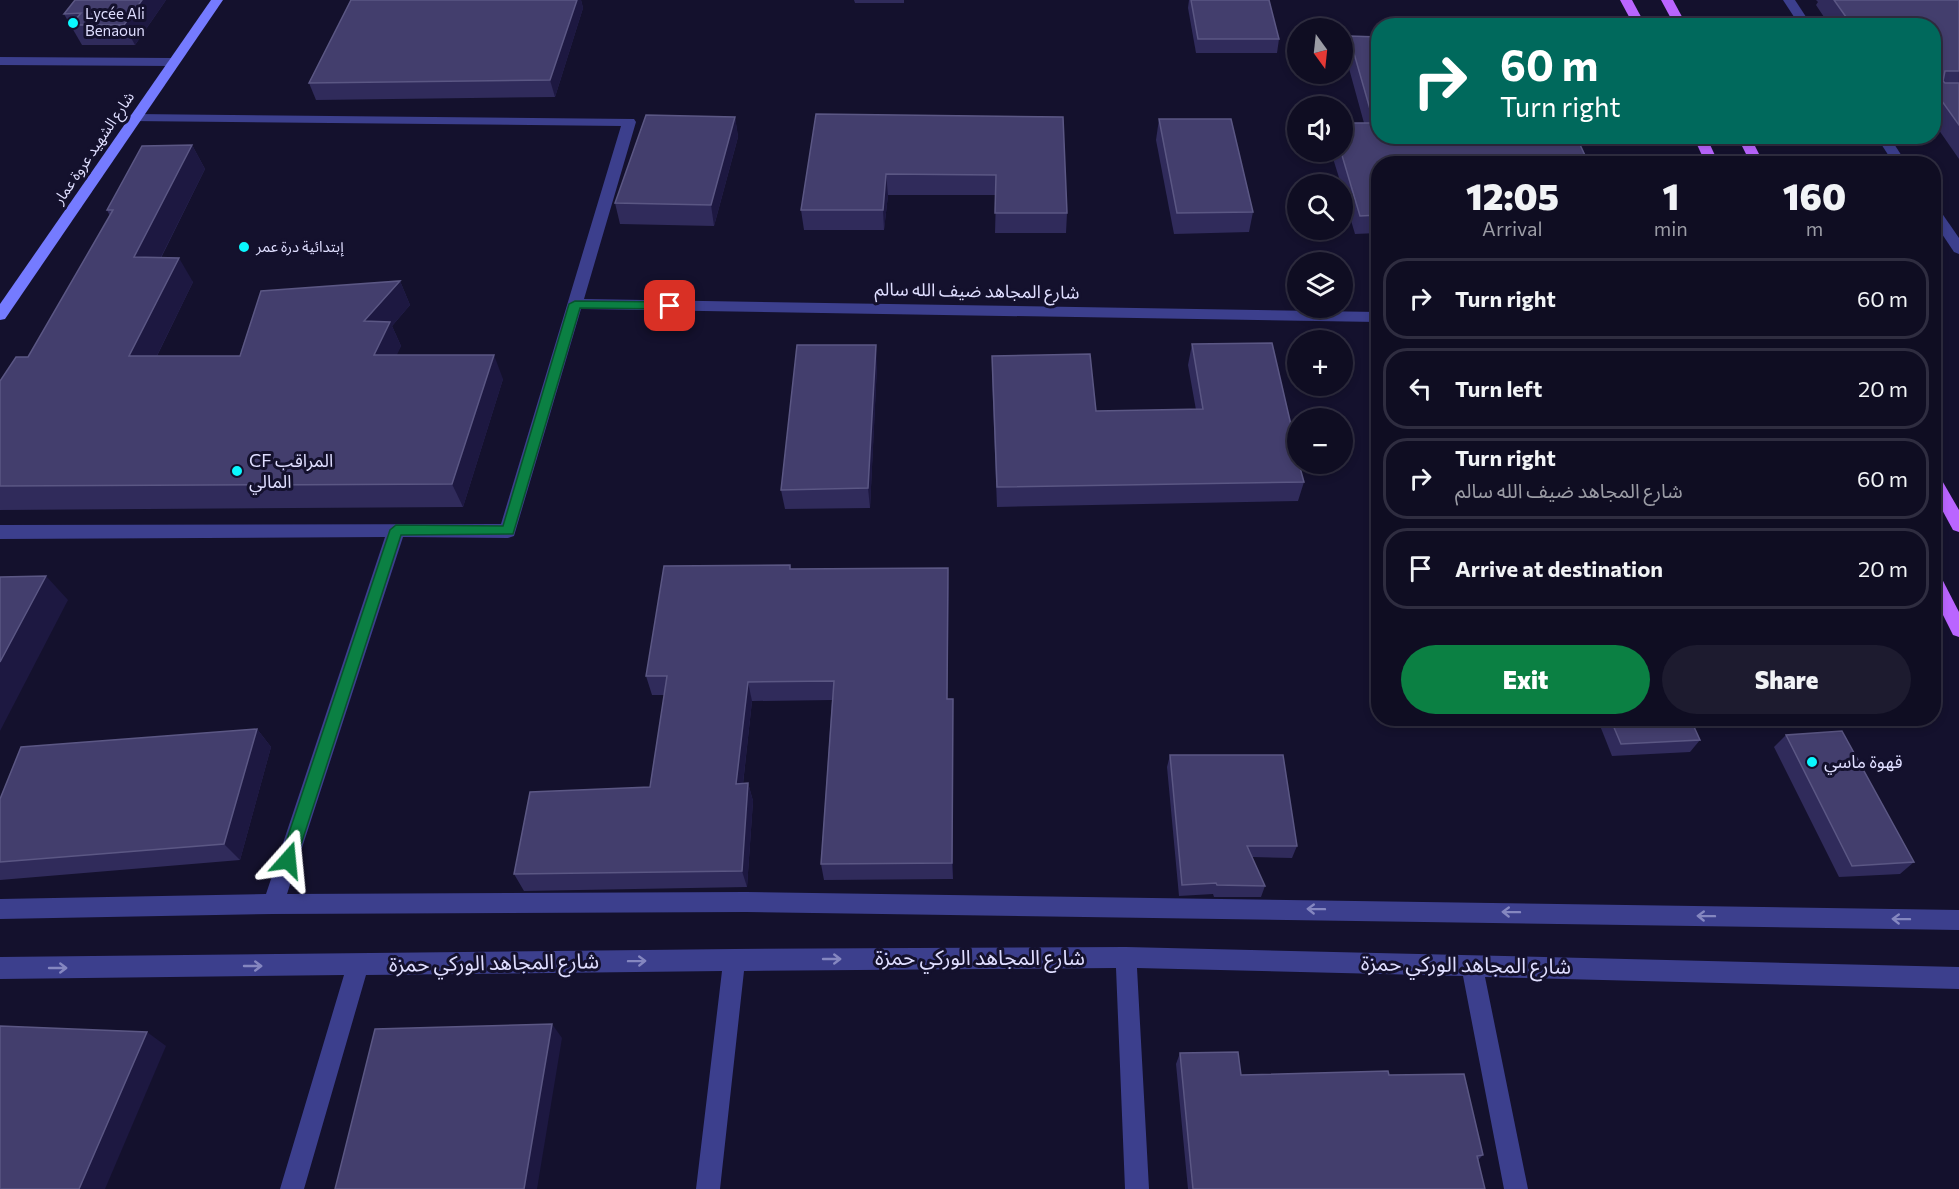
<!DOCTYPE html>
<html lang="en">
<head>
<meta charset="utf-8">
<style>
	:root { --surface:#0f0d22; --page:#1d1b2f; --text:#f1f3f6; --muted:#9b9ca5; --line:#2f2d40; --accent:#0b8043 }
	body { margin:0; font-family:Commissioner,"Noto Sans Arabic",sans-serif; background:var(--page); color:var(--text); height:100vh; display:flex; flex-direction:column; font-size:22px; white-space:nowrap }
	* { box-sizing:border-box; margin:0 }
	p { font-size:20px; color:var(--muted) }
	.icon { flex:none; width:33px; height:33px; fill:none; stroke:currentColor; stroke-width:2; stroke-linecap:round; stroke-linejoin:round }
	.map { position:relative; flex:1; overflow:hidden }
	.sheet { position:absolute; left:1371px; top:156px; width:570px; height:570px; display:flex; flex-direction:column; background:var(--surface); border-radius:24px; box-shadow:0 3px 9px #0003,0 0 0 2px var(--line) }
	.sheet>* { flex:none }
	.hud { position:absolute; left:1371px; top:18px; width:570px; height:126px; border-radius:24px; box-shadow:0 3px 9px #0003,0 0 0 2px var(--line); background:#00695c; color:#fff; overflow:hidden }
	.needle { width:39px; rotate:165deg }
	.controls { position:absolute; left:1287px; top:18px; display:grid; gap:12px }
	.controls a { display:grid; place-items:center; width:66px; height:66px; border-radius:50%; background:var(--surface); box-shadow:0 3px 9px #0003,0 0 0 2px var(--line); font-size:30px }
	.pin { position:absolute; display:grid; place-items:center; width:51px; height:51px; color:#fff; margin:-26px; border-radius:12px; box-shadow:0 3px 9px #0006 }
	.me { position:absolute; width:66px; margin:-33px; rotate:18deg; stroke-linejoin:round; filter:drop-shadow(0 0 4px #0008) }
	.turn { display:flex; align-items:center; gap:21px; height:126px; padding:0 30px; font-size:27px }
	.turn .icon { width:78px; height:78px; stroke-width:2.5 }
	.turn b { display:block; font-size:42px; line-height:51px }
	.eta { display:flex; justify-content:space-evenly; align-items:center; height:102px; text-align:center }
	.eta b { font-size:36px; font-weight:800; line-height:42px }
	.cta { display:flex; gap:12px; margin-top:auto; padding:12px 30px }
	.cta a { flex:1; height:69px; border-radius:36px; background:var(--accent); color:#fff; font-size:24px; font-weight:800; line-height:69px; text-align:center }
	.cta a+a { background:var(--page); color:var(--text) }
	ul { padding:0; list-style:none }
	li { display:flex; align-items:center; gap:18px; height:81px; margin:0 12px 9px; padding:0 18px; border:3px solid var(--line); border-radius:24px }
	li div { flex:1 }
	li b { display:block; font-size:22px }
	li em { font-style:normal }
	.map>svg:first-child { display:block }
</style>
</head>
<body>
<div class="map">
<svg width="1959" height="1189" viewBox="0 0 1959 1189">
	<rect width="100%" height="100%" fill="#14112d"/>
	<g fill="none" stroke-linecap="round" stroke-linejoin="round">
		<!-- street -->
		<g fill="#3c3f8d" fill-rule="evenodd">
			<path d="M 1783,0 L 1795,0 L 1812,26 L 1800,26 Z"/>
			<path d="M 0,57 L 173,58 L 179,62 L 173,66 L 0,65 Z"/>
			<path d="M 135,114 L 634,119 L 636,122 L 584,299 L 1378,312 L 1378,322 L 581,309 L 514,536 L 508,538 L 403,537 L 287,894 L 746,892 L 1959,910 L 1959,930 L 746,912 L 273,914 L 0,919 L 0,899 L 266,894 L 385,537 L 0,539 L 0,525 L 501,524 L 621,126 L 130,121 L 129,118 L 130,115 Z"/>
			<path d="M 1876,136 L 1889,136 L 1907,164 L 1894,164 Z"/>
			<path d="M 1934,208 L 1939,209 L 1959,238 L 1959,254 L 1954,252 L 1934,222 Z"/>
			<path d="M 1126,947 L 1959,967 L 1959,989 L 1485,977 L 1528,1189 L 1504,1189 L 1463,976 L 1137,968 L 1149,1189 L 1125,1189 L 1116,968 L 744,971 L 720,1189 L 696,1189 L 722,971 L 366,975 L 304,1189 L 280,1189 L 344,975 L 0,979 L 0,957 L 734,949 Z"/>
		</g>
		<!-- secondary -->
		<path fill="#757bff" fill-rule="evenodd" d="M 211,0 L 223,0 L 5,319 L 0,320 L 0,304 Z"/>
		<!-- primary -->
		<g fill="#ba65ff" fill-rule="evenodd">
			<path d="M 1620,0 L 1632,0 L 1646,26 L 1634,26 Z"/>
			<path d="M 1661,0 L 1673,0 L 1687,26 L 1675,26 Z"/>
			<path d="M 1693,136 L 1706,136 L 1719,164 L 1706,164 Z"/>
			<path d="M 1737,136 L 1750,136 L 1764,164 L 1751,164 Z"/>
			<path d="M 1934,475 L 1940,477 L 1959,510 L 1959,532 L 1953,530 L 1934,495 Z"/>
			<path d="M 1934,573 L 1940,575 L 1959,612 L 1959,637 L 1953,635 L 1934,597 Z"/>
		</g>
	</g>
	<!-- wall -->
	<g fill="#302b5b">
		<path d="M 166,0 L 135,45 L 82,45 L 64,14 Z"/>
		<path d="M 351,0 L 581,0 L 583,8 L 555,97 L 316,100 L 309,83 Z"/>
		<path d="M 854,0 L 904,0 L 904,3 L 855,3 Z"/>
		<path d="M 1189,0 L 1269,0 L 1279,39 L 1277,53 L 1196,53 L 1188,8 Z"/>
		<path d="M 1816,0 L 1959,0 L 1959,159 L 1934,123 L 1934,26 L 1830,26 L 1816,5 L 1818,2 Z"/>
		<path d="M 1349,36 L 1378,37 L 1378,233 L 1355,234 L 1342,190 L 1342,184 L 1341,184 L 1331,152 L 1342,152 L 1364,123 L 1345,54 Z"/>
		<path d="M 816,114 L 1063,117 L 1067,213 L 1066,233 L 995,233 L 996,195 L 888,195 L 884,230 L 804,230 L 801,210 Z"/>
		<path d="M 735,117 L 738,137 L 714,226 L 620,224 L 615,203 Z"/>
		<path d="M 1159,119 L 1253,212 L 1249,232 L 1174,234 L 1156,140 Z"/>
		<path d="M 192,145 L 205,169 L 161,258 L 193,282 L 157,356 L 240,356 L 400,281 L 410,305 L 392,326 L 401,346 L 396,355 L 503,379 L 463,507 L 0,510 L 0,381 L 28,357 L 110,216 L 107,210 Z"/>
		<path d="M 1192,344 L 1304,482 L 1298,501 L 997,507 L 992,376 L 992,356 L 1096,411 L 1196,410 L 1188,365 Z"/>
		<path d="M 877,365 L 870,508 L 785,509 L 781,490 Z"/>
		<path d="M 948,568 L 947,699 L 953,717 L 953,879 L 824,880 L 821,864 L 832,700 L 752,701 L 743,784 L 748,783 L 753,801 L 747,887 L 524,891 L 514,874 L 650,787 L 664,695 L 652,695 L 646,676 L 791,569 Z"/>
		<path d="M 1597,718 L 1690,718 L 1700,740 L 1690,752 L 1612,756 Z"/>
		<path d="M 257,729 L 271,747 L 240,860 L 0,880 L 0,799 Z"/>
		<path d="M 1786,735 L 1914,862 L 1900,874 L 1839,877 L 1774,747 Z"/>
		<path d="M 1170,755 L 1297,846 L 1292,858 L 1252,857 L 1265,886 L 1261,897 L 1214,897 L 1213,894 L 1179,896 L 1167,767 Z"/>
		<path d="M 1180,1053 L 1241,1075 L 1389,1075 L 1483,1155 L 1478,1160 L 1485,1189 L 1188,1189 L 1176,1064 Z"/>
	</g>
	<!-- shaded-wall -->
	<g fill="#1d1841">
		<path d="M 142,0 L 166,0 L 135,45 L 124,25 Z"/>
		<path d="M 577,0 L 581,0 L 583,8 L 555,97 L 550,80 Z"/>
		<path d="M 735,117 L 738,137 L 714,226 L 711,205 Z"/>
		<path d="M 192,145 L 205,169 L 149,281 L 134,257 Z"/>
		<path d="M 886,174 L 888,195 L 884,230 L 883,210 Z"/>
		<path d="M 179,258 L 193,282 L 145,380 L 129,356 Z"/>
		<path d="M 400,281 L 410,305 L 392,326 L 401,346 L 386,379 L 374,355 L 364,321 Z"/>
		<path d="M 876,345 L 877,365 L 870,508 L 868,488 Z"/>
		<path d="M 494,355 L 503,379 L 463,507 L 452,484 Z"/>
		<path d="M 948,568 L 949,587 L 947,717 L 947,699 Z"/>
		<path d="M 46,576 L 68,600 L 0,731 L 0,662 Z"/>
		<path d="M 748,682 L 752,701 L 741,801 L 736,784 Z"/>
		<path d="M 953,699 L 953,879 L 952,863 Z"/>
		<path d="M 257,729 L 271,747 L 240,860 L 224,844 Z"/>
		<path d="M 748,783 L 753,801 L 747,887 L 742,871 Z"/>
		<path d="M 552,1024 L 562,1038 L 537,1189 L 524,1189 Z"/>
		<path d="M 147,1032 L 166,1046 L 105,1189 L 79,1189 Z"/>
	</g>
	<!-- building -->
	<g fill="#433e6d" stroke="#5b5784" stroke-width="1.5">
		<path d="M 75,0 L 142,0 L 124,25 L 71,25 L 81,13 L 64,14 Z"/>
		<path d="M 351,0 L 577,0 L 550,80 L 309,83 Z"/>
		<path d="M 1191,0 L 1269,0 L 1279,39 L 1198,39 Z"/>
		<path d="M 1834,0 L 1959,0 L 1959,71 L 1945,71 L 1943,81 L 1945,83 L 1959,83 L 1959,125 L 1934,90 L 1934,26 L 1874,26 L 1873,24 L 1851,24 Z"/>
		<path d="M 1349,36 L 1378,37 L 1378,136 L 1576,136 L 1589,164 L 1378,164 L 1378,215 L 1360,216 L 1341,152 L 1342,152 L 1342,123 L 1374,123 Z"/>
		<path d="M 816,114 L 1063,117 L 1067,213 L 995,213 L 996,175 L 886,174 L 883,210 L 801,210 Z"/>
		<path d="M 646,115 L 735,117 L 711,205 L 615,203 Z"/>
		<path d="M 1159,119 L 1231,119 L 1253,212 L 1177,213 Z"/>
		<path d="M 192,145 L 134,257 L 179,258 L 129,356 L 240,356 L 261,291 L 400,281 L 364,321 L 390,322 L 374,355 L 494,355 L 452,484 L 0,486 L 0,381 L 16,357 L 28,357 L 113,210 L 107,210 L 142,146 Z"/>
		<path d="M 1272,343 L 1298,455 L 1298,464 L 1299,464 L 1304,482 L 997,487 L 992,356 L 1090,354 L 1096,411 L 1203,409 L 1192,344 Z"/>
		<path d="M 797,345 L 876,345 L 868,488 L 781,490 Z"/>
		<path d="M 790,565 L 790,569 L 948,568 L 947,699 L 953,699 L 952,863 L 821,864 L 834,681 L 748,682 L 736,784 L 748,783 L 742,871 L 514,874 L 530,792 L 650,787 L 667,676 L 646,676 L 664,566 Z"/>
		<path d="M 46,576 L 0,662 L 0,577 Z"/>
		<path d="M 1610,718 L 1690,718 L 1700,740 L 1621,744 Z"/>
		<path d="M 257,729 L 224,844 L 0,862 L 0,799 L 21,747 Z"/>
		<path d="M 1842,731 L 1914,862 L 1852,866 L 1786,735 Z"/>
		<path d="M 1170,755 L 1283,755 L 1297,846 L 1247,846 L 1265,886 L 1217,885 L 1216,883 L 1182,885 Z"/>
		<path d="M 552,1024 L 524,1189 L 335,1189 L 375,1029 Z"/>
		<path d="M 0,1026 L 147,1032 L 79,1189 L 0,1189 Z"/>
		<path d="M 1238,1052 L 1241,1075 L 1388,1071 L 1389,1075 L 1464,1074 L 1483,1155 L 1477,1156 L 1485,1189 L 1193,1189 L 1180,1053 Z"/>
	</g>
	<!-- one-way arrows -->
	<defs><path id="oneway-shaft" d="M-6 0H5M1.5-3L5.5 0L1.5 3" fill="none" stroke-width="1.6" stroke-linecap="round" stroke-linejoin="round" transform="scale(1.5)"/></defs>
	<g stroke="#8587c0">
		<use href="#oneway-shaft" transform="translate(1316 909) rotate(-179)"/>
		<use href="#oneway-shaft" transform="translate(1511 912) rotate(-179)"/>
		<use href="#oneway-shaft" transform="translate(1706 916) rotate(-179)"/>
		<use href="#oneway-shaft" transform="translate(1901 919) rotate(-179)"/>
		<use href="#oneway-shaft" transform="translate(832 959)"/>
		<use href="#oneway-shaft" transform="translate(637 961) rotate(-1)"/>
		<use href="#oneway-shaft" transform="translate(253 966)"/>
		<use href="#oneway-shaft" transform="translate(58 968)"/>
	</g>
	<!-- route -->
	<path fill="#0b8043" stroke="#07532c" stroke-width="1.5" d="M 575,301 L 670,302 L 675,306 L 670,309 L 580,308 L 513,534 L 401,535 L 296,860 L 293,865 L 288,867 L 282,865 L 280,860 L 390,530 L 396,525 L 503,526 L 569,304 Z"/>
	<!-- markers -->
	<g fill="#0af8ff" stroke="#14112d" stroke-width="2">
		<circle cx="73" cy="23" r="6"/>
		<circle cx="244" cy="247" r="6"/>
		<circle cx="237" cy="471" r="6"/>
		<circle cx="1812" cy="762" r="6"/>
	</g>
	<g text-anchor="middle" stroke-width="6" stroke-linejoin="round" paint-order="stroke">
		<!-- far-poi labels -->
		<g font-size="15" fill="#dfdeff" stroke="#14112d" text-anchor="start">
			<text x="85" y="19">Lycée Ali<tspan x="85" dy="17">Benaoun</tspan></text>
			<text x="256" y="252">إبتدائية درة عمر</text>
		</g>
		<!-- far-street labels -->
		<g font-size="15" fill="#dfdeff" stroke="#14112d">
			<text transform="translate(94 148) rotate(-56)" y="5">شارع الشهيد عروة عمار</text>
		</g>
		<!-- street labels -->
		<g font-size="18" fill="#dfdeff" stroke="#14112d">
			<text transform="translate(977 291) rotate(1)" y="6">شارع المجاهد ضيف الله سالم</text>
		</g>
		<!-- poi labels -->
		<g font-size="18" fill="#dfdeff" stroke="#14112d" text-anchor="start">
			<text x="249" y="467">CF المراقب<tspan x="249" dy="21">المالي</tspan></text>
			<text x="1824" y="768">قهوة ماسي</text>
		</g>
		<!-- near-street labels -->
		<g font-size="21" fill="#dfdeff" stroke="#14112d">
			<text x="980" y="965">شارع المجاهد الوركي حمزة</text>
			<text transform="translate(494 963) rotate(-1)" y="7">شارع المجاهد الوركي حمزة</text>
			<text transform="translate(1466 965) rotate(1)" y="7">شارع المجاهد الوركي حمزة</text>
		</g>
	</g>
</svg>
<div class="controls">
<a><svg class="needle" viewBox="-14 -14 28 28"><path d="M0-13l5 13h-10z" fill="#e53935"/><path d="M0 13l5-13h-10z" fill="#9b9ca5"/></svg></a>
<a><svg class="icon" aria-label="sound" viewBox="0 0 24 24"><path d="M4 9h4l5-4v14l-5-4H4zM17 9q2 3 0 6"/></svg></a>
<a><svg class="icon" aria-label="search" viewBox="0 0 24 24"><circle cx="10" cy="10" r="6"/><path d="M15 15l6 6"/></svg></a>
<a><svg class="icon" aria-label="layers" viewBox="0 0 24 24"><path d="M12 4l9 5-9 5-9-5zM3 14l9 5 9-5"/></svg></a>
<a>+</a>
<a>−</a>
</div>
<div class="pin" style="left:670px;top:306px;background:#d93025"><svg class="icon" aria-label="arrive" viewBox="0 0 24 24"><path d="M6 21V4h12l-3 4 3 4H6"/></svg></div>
<svg class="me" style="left:288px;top:860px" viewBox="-20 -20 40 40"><path d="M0-17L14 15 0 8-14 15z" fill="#0b8043" stroke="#fff" stroke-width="4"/></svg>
<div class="hud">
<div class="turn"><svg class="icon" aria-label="right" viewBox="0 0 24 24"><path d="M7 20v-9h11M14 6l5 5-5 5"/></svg><div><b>60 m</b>Turn right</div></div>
</div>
<section class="sheet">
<div class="eta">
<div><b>12:05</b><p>Arrival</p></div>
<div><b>1</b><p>min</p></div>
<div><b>160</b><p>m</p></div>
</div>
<ul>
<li><svg class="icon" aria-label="right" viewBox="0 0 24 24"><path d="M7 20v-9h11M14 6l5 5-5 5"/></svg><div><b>Turn right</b></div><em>60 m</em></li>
<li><svg class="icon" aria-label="left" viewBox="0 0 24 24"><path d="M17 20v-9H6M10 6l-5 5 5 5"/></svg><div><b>Turn left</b></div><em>20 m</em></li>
<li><svg class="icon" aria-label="right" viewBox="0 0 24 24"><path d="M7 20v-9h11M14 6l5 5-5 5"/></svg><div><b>Turn right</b><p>شارع المجاهد ضيف الله سالم</p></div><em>60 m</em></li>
<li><svg class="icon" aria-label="arrive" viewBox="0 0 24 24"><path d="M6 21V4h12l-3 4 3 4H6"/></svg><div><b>Arrive at destination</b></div><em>20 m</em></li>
</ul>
<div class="cta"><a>Exit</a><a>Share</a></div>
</section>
</div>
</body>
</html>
